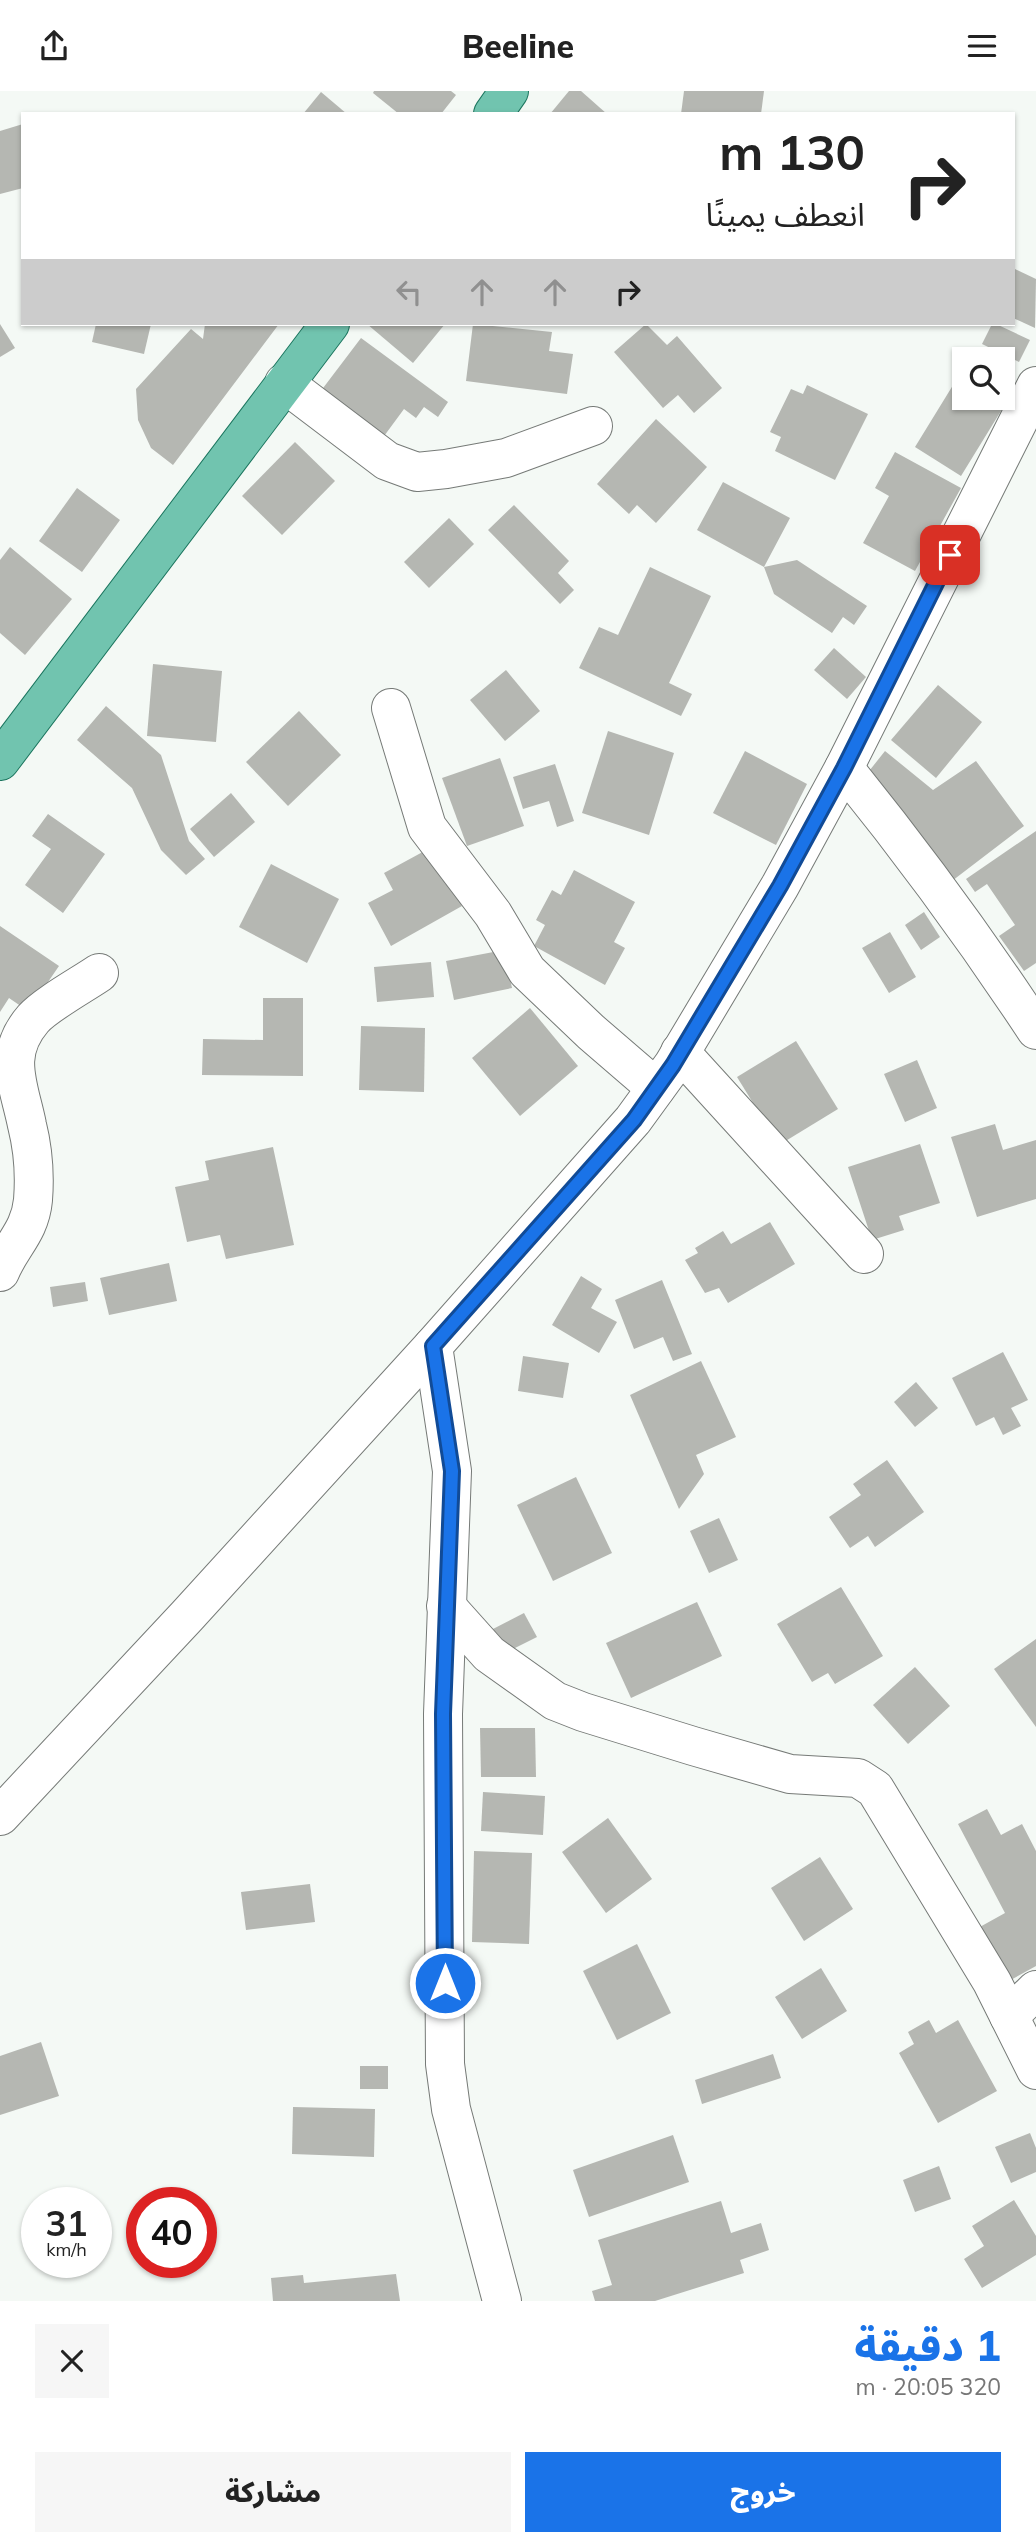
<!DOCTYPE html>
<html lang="ar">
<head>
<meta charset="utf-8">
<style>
	:root { --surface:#fff; --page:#f6f6f6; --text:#222; --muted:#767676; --accent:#1a73e8 }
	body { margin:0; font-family:Mulish,"Noto Sans Arabic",sans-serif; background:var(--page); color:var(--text); direction:rtl; height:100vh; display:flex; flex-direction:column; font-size:26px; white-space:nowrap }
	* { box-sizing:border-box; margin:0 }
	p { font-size:23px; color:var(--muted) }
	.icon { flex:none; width:38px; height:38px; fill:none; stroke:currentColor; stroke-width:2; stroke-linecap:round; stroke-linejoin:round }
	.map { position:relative; height:2210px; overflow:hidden; direction:ltr }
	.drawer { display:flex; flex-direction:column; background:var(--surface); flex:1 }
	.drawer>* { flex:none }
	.guide { position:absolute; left:21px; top:21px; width:994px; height:214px; border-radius:0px; box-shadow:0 2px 5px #0004; direction:rtl; background:#fff; color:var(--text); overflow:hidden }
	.tools { position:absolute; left:952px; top:256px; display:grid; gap:14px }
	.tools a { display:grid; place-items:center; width:63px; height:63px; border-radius:0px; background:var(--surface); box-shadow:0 2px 5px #0004; font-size:35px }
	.speed { position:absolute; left:21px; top:2096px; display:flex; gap:14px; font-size:35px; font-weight:700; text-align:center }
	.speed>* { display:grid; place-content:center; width:91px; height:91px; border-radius:50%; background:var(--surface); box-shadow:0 2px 5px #0004; line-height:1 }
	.speed small { font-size:18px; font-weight:400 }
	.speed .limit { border:10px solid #d22; background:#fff; color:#111 }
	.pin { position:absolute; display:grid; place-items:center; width:60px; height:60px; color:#fff; margin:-30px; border-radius:14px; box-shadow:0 4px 10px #0006 }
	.me { position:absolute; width:77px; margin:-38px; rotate:0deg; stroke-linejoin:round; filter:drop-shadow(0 0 5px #0008) }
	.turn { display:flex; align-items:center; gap:24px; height:147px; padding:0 35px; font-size:32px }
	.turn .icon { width:91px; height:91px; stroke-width:2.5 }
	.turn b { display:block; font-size:49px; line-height:60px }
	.lanes { display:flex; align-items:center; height:66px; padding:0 35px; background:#0003; justify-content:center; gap:35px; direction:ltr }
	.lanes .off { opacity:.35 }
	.round { display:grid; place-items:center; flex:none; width:74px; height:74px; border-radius:0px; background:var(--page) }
	.headline { display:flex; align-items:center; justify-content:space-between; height:119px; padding:0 35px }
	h1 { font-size:42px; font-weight:800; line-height:52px; color:var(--accent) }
	.button { display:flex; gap:14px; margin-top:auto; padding:14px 35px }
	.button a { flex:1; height:80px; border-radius:0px; background:var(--accent); color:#fff; font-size:28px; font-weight:800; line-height:80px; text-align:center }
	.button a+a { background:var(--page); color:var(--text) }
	header { display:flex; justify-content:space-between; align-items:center; height:91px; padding:0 35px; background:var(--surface); font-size:32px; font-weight:800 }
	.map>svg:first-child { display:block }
</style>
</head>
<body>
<header><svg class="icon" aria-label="menu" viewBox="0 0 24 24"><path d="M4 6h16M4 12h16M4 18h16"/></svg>Beeline<svg class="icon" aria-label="share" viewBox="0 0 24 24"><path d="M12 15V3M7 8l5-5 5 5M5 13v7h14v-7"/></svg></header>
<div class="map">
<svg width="1036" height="2210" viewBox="0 0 1036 2210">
	<rect width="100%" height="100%" fill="#f4f9f5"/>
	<!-- building -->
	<g fill="#b5b7b2">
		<path d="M 374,0 L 451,0 L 456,4 L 441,23 L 399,23 L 373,2 Z"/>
		<path d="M 569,0 L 581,0 L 607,23 L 550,23 Z"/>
		<path d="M 684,0 L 764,0 L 761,23 L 681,23 Z"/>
		<path d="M 321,1 L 347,23 L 303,23 Z"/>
		<path d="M 23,33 L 23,97 L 0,103 L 0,40 Z"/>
		<path d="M 1013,177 L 1036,188 L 1035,237 L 1013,227 Z"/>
		<path d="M 0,233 L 15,257 L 0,266 Z"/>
		<path d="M 96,233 L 151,233 L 144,263 L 92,251 Z"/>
		<path d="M 205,233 L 279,233 L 173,374 L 151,357 L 138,329 L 136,298 L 191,238 L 203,248 Z"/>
		<path d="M 367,233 L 445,233 L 413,272 Z"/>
		<path d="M 473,233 L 552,241 L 549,260 L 573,263 L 567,303 L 466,290 Z"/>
		<path d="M 646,233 L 667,254 L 677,245 L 722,297 L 694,322 L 678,304 L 663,317 L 614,261 Z"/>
		<path d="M 992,233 L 996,233 L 1030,249 L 1019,271 L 982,253 Z"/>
		<path d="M 361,247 L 448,311 L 438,326 L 424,316 L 416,327 L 404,318 L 376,356 L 314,309 Z"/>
		<path d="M 958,286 L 964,291 L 964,306 L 990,306 L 1004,315 L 961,385 L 915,356 Z"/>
		<path d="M 807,294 L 868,323 L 835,389 L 775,360 L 781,346 L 770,341 L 791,298 L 803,303 Z"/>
		<path d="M 656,328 L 707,376 L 656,432 L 637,414 L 629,423 L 597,393 Z"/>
		<path d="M 295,351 L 335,390 L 282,444 L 242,405 Z"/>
		<path d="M 895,361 L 961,397 L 915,480 L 863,452 L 889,405 L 875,397 Z"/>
		<path d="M 723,391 L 790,427 L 764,476 L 797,469 L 867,515 L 854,534 L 843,526 L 832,542 L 774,503 L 764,476 L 697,439 Z"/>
		<path d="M 77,397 L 120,429 L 82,481 L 39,450 Z"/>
		<path d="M 514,414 L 569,470 L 558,482 L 574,499 L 560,513 L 488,439 Z"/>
		<path d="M 449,427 L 474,453 L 429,497 L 404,471 Z"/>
		<path d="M 10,456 L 72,508 L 25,564 L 0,542 L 0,469 Z"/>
		<path d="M 650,476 L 711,505 L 669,592 L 692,603 L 681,625 L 579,577 L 599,536 L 618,544 Z"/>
		<path d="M 834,557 L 866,586 L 847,608 L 814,579 Z"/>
		<path d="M 153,573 L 222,580 L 216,651 L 147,645 Z"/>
		<path d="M 506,579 L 540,620 L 505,650 L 470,609 Z"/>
		<path d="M 938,594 L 982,631 L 936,687 L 891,649 Z"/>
		<path d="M 106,615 L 161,664 L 189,750 L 205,768 L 186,784 L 161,759 L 132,697 L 77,649 Z"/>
		<path d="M 299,620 L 341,664 L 288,715 L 246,671 Z"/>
		<path d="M 608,640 L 674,662 L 649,744 L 582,722 Z"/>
		<path d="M 745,660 L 807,693 L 776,754 L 713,722 Z"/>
		<path d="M 885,660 L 933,699 L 976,670 L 1024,735 L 948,793 L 862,689 Z"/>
		<path d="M 500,667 L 524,735 L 467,755 L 442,687 Z"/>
		<path d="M 555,673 L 574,730 L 557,736 L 549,710 L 523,718 L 513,686 Z"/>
		<path d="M 231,702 L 255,731 L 214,766 L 190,738 Z"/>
		<path d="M 48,723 L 105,763 L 63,822 L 25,794 L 51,758 L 32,745 Z"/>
		<path d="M 1036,740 L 1036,872 L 1024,880 L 999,845 L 1015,834 L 987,793 L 975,801 L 966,788 Z"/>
		<path d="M 430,757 L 462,815 L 391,855 L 368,812 L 393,799 L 384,782 Z"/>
		<path d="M 271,773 L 339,808 L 307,872 L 239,836 Z"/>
		<path d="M 574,779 L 635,811 L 614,851 L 625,857 L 605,894 L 534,855 L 545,834 L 536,829 L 552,799 L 561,804 Z"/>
		<path d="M 924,821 L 940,846 L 921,859 L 905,834 Z"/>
		<path d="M 0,835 L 59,875 L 28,920 L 9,907 L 0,921 Z"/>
		<path d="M 890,841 L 916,886 L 889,902 L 862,857 Z"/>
		<path d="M 504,859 L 512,897 L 454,909 L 446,870 Z"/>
		<path d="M 431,871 L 434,906 L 377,911 L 374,876 Z"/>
		<path d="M 263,907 L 303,907 L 303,985 L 202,984 L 203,948 L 263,949 Z"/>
		<path d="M 530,917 L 578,975 L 520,1025 L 472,967 Z"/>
		<path d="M 361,935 L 425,937 L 424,1001 L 359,999 Z"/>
		<path d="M 796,950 L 838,1018 L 779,1054 L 737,986 Z"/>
		<path d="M 917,969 L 937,1017 L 905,1031 L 884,983 Z"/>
		<path d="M 995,1033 L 1003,1059 L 1036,1049 L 1036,1108 L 977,1126 L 951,1046 Z"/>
		<path d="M 920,1053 L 940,1112 L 899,1125 L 904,1139 L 872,1149 L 848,1076 Z"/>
		<path d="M 273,1056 L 294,1154 L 226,1168 L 220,1144 L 187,1151 L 175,1096 L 209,1089 L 205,1070 Z"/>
		<path d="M 770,1131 L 795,1173 L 728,1212 L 719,1197 L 705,1202 L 685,1169 L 698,1162 L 695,1157 L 723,1140 L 731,1153 Z"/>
		<path d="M 169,1172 L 177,1210 L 109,1224 L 100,1187 Z"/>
		<path d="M 581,1185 L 602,1198 L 591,1217 L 617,1231 L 599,1262 L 552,1234 Z"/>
		<path d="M 662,1189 L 692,1263 L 673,1270 L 663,1246 L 634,1258 L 615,1209 Z"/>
		<path d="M 85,1191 L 88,1210 L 53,1216 L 50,1196 Z"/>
		<path d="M 1003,1261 L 1028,1309 L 1011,1317 L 1021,1335 L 1003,1344 L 994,1326 L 976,1335 L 952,1287 Z"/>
		<path d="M 523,1265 L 569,1272 L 563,1307 L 518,1300 Z"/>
		<path d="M 701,1270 L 736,1346 L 696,1364 L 704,1383 L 679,1418 L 630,1304 Z"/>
		<path d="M 916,1291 L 938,1317 L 915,1336 L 894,1311 Z"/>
		<path d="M 887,1369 L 924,1421 L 875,1456 L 868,1445 L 850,1457 L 829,1426 L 861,1404 L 853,1393 Z"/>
		<path d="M 576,1386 L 612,1462 L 553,1490 L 517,1414 Z"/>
		<path d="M 719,1427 L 738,1469 L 709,1482 L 690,1440 Z"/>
		<path d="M 841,1496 L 883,1565 L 835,1593 L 828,1582 L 812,1591 L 777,1533 Z"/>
		<path d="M 697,1511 L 722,1565 L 631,1607 L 606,1552 Z"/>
		<path d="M 524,1522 L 537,1546 L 503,1563 L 491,1539 Z"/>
		<path d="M 1036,1548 L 1036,1636 L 994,1578 Z"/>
		<path d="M 915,1576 L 950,1615 L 908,1653 L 873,1614 Z"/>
		<path d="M 480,1637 L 535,1637 L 536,1686 L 481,1686 Z"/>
		<path d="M 483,1701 L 545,1705 L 543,1744 L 481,1740 Z"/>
		<path d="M 987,1718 L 1001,1744 L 1022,1733 L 1036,1760 L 1036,1875 L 1007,1891 L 978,1837 L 1005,1822 L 958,1733 Z"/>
		<path d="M 608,1727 L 652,1788 L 606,1822 L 562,1761 Z"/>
		<path d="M 474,1760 L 532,1762 L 529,1853 L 472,1851 Z"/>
		<path d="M 820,1766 L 853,1818 L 804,1850 L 771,1797 Z"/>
		<path d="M 310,1793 L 315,1831 L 246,1839 L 241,1801 Z"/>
		<path d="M 637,1853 L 671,1922 L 617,1949 L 583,1880 Z"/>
		<path d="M 821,1877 L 847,1920 L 802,1948 L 775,1906 Z"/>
		<path d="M 929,1929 L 936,1942 L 958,1929 L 997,2000 L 938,2032 L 899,1962 L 914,1953 L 908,1941 Z"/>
		<path d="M 41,1951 L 59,2005 L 0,2024 L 0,1965 Z"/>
		<path d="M 773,1963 L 781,1987 L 702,2013 L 695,1989 Z"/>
		<rect x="360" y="1975" width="28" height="23"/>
		<path d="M 293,2016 L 375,2018 L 374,2066 L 292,2063 Z"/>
		<path d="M 1030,2042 L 1036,2057 L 1036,2081 L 1011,2092 L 995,2056 Z"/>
		<path d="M 673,2044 L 689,2091 L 589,2126 L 573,2079 Z"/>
		<path d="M 939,2075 L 951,2108 L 915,2121 L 903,2089 Z"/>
		<path d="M 1014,2109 L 1036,2145 L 1036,2164 L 982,2197 L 964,2168 L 984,2155 L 972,2135 Z"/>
		<path d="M 721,2110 L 731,2142 L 761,2132 L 769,2159 L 740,2169 L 744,2182 L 655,2210 L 595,2210 L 592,2200 L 612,2194 L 598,2149 Z"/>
		<path d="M 396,2183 L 400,2210 L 273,2210 L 271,2187 L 303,2184 L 304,2192 Z"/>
	</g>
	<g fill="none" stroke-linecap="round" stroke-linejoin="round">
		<defs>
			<g id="minor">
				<path d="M 284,292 L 387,370 L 417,381 L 446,378 L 506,367 L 593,335"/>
				<path d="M 391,617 L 427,736 L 493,823 L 527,880 L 591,941 L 656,997"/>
				<path d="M 844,677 C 912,761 976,848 1036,939"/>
				<path d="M 680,961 L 864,1163"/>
				<path d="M 0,1181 C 11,1154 30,1141 33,1109 C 35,1084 33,1058 27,1034 C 19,994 2,964 33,928 C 45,914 83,893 99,882"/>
				<path d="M 446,1515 L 489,1563 L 555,1610 L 583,1621 L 693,1655 L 790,1683 L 858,1687 L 875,1698 L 992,1891 L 1036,1979"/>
				<path d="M 0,1725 L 187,1525 L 433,1255"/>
				<path d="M 1009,1925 L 1036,1899"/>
				<path d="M 502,2210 L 451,2018 L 445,1973 L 443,1623 L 452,1380 L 433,1255 L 633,1029 L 673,974 L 780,795 L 844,677 L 1036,295"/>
			</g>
			<g id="major">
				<path d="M 493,23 L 509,0"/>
				<path d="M 0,670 L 330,233"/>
			</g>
		</defs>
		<!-- minor casing -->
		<use href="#minor" stroke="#767a77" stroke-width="40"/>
		<!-- major casing -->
		<use href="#major" stroke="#1b755e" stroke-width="40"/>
		<!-- minor -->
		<use href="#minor" stroke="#fff" stroke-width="38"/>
		<!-- major -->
		<use href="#major" stroke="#71c4af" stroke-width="38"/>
	</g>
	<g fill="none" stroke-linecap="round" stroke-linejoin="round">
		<defs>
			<path id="route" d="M 445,1892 L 443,1623 L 452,1380 L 433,1255 L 634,1029 L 673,974 L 780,795 L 844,677 L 950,464"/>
		</defs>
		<!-- route casing -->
		<use href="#route" stroke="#114b97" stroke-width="18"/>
		<!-- route -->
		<use href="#route" stroke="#1a73e8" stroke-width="12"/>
	</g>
</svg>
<div class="tools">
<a><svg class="icon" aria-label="search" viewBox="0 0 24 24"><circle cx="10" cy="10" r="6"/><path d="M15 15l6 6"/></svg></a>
</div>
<div class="speed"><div>31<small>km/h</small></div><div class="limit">40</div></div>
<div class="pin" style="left:950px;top:464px;background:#d93025"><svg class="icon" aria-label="arrive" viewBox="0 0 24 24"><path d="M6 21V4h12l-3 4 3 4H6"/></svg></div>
<svg class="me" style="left:445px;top:1892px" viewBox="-20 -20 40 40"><circle r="17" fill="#1a73e8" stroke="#fff" stroke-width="3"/><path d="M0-11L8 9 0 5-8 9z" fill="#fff"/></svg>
<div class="guide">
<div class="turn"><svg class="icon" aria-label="right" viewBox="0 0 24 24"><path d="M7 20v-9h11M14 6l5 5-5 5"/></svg><div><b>130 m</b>انعطف يمينًا</div></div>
<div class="lanes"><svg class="icon off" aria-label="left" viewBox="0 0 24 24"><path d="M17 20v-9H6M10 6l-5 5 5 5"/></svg><svg class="icon off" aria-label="ahead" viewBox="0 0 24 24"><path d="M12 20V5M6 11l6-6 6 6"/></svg><svg class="icon off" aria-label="ahead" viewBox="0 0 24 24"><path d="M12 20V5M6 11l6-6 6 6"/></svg><svg class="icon" aria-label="right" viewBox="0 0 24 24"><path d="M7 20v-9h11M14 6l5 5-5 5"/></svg></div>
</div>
</div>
<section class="drawer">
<div class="headline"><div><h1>1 دقيقة</h1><p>320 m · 20:05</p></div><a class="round"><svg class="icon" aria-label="close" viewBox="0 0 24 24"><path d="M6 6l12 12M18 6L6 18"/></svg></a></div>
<div class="button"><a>خروج</a><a>مشاركة</a></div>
</section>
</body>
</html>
